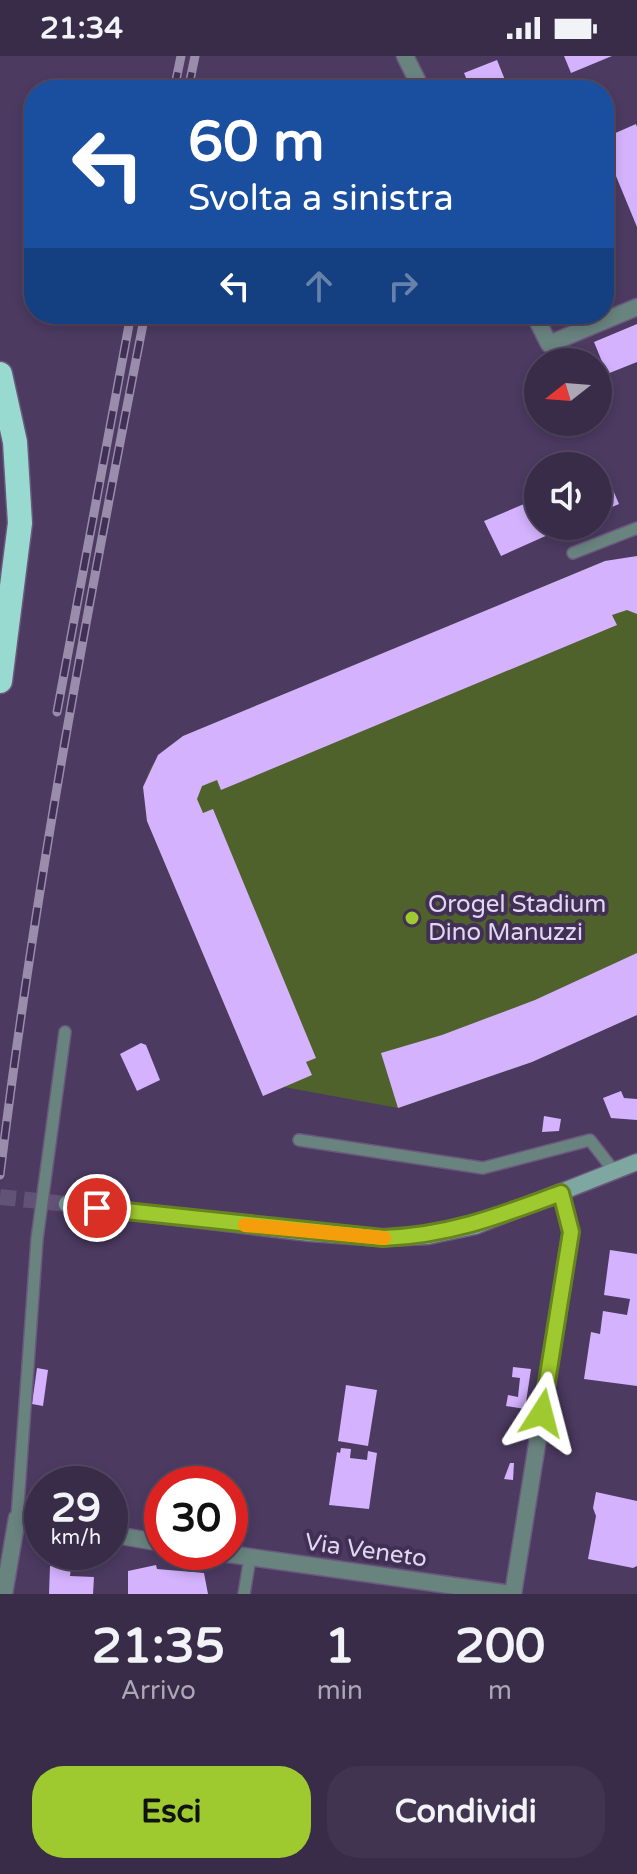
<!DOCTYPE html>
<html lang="it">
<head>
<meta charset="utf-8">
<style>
	:root { --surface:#392c49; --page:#403450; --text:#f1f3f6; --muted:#aba7b4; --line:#534861; --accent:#9eca2f }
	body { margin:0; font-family:"Varela Round",sans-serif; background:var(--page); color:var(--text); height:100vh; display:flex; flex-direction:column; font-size:30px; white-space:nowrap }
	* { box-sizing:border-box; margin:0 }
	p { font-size:26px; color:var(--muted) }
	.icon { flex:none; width:44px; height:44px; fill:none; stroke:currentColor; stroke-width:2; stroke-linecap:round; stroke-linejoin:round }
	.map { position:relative; height:1538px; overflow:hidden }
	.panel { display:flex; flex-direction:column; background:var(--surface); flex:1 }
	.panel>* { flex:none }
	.banner { position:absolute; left:24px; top:24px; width:590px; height:244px; border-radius:32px; box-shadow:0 4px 12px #0003,0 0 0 2px var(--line); background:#1a4fa0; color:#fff; overflow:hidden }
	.needle { width:52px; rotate:253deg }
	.buttons { position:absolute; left:524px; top:292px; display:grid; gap:16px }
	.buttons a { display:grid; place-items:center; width:88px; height:88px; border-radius:50%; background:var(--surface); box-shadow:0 4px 12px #0003,0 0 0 2px var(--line); font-size:40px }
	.speed { position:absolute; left:24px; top:1410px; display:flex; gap:16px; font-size:40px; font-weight:700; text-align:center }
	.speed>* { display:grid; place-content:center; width:104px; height:104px; border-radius:50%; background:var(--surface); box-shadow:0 4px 12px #0003,0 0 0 2px var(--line); line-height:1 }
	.speed small { font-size:20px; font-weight:400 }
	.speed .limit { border:12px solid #d22; background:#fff; color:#111 }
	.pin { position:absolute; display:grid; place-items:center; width:68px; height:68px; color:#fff; margin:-34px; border:4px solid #fff; border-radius:50%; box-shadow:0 2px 8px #0007 }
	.me { position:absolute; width:88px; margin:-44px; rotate:9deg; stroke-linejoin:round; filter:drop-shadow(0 0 6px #0008) }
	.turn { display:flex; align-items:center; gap:28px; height:168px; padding:0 32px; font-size:36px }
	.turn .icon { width:104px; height:104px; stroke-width:2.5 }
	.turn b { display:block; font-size:56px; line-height:68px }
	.lanes { display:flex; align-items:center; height:76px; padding:0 32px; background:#0003; justify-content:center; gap:40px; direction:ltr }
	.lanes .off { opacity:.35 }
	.eta { display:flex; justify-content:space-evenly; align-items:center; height:136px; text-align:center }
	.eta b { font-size:48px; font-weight:700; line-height:56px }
	.primary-button { display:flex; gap:16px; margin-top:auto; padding:16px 32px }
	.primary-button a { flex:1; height:92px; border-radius:32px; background:var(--accent); color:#111; font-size:32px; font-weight:700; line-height:92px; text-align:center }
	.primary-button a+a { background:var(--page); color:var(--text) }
	.status { display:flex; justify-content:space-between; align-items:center; height:56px; padding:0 40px; background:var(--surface); direction:ltr }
	.status svg { height:22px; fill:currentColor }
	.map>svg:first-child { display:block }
</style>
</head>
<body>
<div class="status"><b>21:34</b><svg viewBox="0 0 49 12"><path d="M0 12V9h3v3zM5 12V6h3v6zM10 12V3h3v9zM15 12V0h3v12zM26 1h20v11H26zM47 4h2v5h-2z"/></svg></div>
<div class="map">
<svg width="637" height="1538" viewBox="0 0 637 1538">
	<rect width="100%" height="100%" fill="#4c3a61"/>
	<!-- green -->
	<path fill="#50622b" d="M 637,501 L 637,959 L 532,1006 L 398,1052 L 284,1031 L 263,1040 L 147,765 C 141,720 146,708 183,680 L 605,505 Z"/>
	<!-- building -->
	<g fill="#d4b2fe">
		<path d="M 564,0 L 612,0 L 571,17 Z"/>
		<path d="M 497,4 L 509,34 L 471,34 L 464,17 Z"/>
		<path d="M 636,68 L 637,71 L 637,171 L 604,91 L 604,82 Z"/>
		<path d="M 637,268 L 637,306 L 607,318 L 594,286 Z"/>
		<path d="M 604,413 L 619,448 L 598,457 L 598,415 Z"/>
		<path d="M 538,442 L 538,470 L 568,470 L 501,500 L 484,465 Z"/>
		<path d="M 637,500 L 637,558 L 627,554 L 612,559 L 617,569 L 221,734 L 217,724 L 202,730 L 197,743 L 203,757 L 213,753 L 316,1002 L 306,1006 L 312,1019 L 263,1040 L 147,765 L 143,731 L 158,699 L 183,680 L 605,505 Z"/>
		<path d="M 637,897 L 637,959 L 532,1006 L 398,1052 L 381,997 L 442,979 L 535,944 Z"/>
		<path d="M 141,987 L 146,989 L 160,1024 L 137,1035 L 120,998 Z"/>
		<path d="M 621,1035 L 624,1042 L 637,1043 L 637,1064 L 611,1062 L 603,1042 Z"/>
		<path d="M 544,1060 L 561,1063 L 559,1075 L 542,1076 Z"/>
		<path d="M 610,1194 L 637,1198 L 637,1330 L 584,1323 L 591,1276 L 600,1278 L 603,1255 L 627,1259 L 630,1243 L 604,1239 Z"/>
		<path d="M 513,1311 L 531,1313 L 525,1353 L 506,1350 L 508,1339 L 518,1341 L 520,1322 L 512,1321 Z"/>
		<path d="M 37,1312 L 48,1314 L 43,1350 L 32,1348 Z"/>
		<path d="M 346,1329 L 377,1334 L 368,1390 L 338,1385 Z"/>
		<path d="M 341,1392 L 351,1393 L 350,1402 L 367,1404 L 368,1395 L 377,1397 L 369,1453 L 329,1449 L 337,1396 L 340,1397 Z"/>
		<path d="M 510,1407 L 514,1407 L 513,1424 L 504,1423 Z"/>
		<path d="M 596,1436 L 637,1445 L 637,1510 L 633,1512 L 588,1503 L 596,1460 L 593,1452 Z"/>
		<path d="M 156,1509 L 157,1513 L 204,1517 L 208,1538 L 128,1538 L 128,1515 Z"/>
		<path d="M 50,1510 L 71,1511 L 70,1520 L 94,1521 L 93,1538 L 49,1538 Z"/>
	</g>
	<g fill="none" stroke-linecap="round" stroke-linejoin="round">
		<!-- secondary-tunnel -->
		<path stroke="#625276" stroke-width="16" stroke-dasharray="16 8" stroke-linecap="butt" d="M 0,1141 L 67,1148"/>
		<defs>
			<g id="lane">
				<path d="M 573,497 L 637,472"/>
				<path d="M 299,1084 L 483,1112 L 590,1084 L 614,1115"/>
				<path d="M 17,1462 L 37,1183 L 65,976"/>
				<path d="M 244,1538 L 250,1502"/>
			</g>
			<g id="street">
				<path d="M 405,0 L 422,34"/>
				<path d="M 534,258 L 549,288 L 637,251"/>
				<path d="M 110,1478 L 162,1487"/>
				<path d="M 214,1496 L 512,1538"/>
				<path d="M 4,1538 L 17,1462 L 42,1467"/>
				<path d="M 513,1538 L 571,1176 L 561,1137"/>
			</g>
			<path id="secondary" d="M 67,1148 L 310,1177 L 383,1182 L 428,1180 L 475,1170 L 637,1106"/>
			<path id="highway" d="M 0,318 L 15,386 L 20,467 L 0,625"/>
		</defs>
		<!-- lane casing -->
		<use href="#lane" stroke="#6a597d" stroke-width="14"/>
		<!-- street casing -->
		<use href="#street" stroke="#6a597d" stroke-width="19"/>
		<!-- secondary casing -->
		<use href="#secondary" stroke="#6a597d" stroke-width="19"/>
		<!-- highway casing -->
		<use href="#highway" stroke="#6a597d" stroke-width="27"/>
		<!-- lane -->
		<use href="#lane" stroke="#69837f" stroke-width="11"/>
		<!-- street -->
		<use href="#street" stroke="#69837f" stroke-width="16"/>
		<!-- secondary -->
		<use href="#secondary" stroke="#7da7a0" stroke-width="16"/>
		<!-- highway -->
		<use href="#highway" stroke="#98dad0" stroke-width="24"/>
		<defs>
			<g id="rail">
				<path d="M 174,34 L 181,0"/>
				<path d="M 188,34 L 195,0"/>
				<path d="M 57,656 L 131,258"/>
				<path d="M 0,1119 C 35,830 89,544 145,258"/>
			</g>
		</defs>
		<!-- rail casing -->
		<use href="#rail" stroke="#9a8cab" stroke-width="9"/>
		<!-- rail -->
		<use href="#rail" stroke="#412f55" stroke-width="6" stroke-dasharray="18" stroke-linecap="butt"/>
	</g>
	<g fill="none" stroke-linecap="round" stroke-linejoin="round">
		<defs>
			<path id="route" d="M 97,1152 L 383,1182 C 451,1179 499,1160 561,1137 L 571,1176 L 542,1357"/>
		</defs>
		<!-- route casing -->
		<use href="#route" stroke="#67831f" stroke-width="20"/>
		<!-- route -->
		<use href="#route" stroke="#9eca2f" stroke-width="14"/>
		<!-- slow -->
		<path stroke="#f59e0b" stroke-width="14" d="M 245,1169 L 384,1182"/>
	</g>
	<!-- markers -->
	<circle fill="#9eca2f" stroke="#412f55" stroke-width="3" cx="412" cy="862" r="8"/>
	<g text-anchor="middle" stroke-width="8" stroke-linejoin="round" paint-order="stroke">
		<!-- poi labels -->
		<g font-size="24" fill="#e1d7ef" stroke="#412f55" text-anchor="start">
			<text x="428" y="856">Orogel Stadium<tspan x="428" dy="28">Dino Manuzzi</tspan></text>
		</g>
		<!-- street labels -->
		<g font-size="24" fill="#e1d7ef" stroke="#412f55">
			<text transform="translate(366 1494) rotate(8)" y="8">Via Veneto</text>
		</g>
	</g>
</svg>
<div class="buttons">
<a><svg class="needle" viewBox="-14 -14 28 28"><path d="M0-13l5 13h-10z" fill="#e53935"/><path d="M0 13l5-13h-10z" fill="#aba7b4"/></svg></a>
<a><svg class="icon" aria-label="sound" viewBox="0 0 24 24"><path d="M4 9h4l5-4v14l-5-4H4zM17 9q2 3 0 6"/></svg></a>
</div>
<div class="speed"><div>29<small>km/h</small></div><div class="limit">30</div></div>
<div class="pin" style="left:97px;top:1152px;background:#d93025"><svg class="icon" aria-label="arrive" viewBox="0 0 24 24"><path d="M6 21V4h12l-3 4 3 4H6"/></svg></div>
<svg class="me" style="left:542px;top:1357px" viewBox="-20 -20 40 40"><path d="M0-17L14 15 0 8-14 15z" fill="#9eca2f" stroke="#fff" stroke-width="4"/></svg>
<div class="banner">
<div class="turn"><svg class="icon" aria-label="left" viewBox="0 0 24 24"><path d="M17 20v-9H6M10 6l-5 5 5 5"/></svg><div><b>60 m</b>Svolta a sinistra</div></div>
<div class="lanes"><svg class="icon" aria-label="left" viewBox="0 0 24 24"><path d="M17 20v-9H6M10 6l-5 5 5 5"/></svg><svg class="icon off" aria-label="ahead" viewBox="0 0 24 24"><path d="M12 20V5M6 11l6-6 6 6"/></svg><svg class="icon off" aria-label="right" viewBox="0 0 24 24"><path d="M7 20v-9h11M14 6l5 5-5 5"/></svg></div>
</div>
</div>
<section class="panel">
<div class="eta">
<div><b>21:35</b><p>Arrivo</p></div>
<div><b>1</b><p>min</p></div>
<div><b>200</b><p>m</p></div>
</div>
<div class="primary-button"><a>Esci</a><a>Condividi</a></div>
</section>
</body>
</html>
